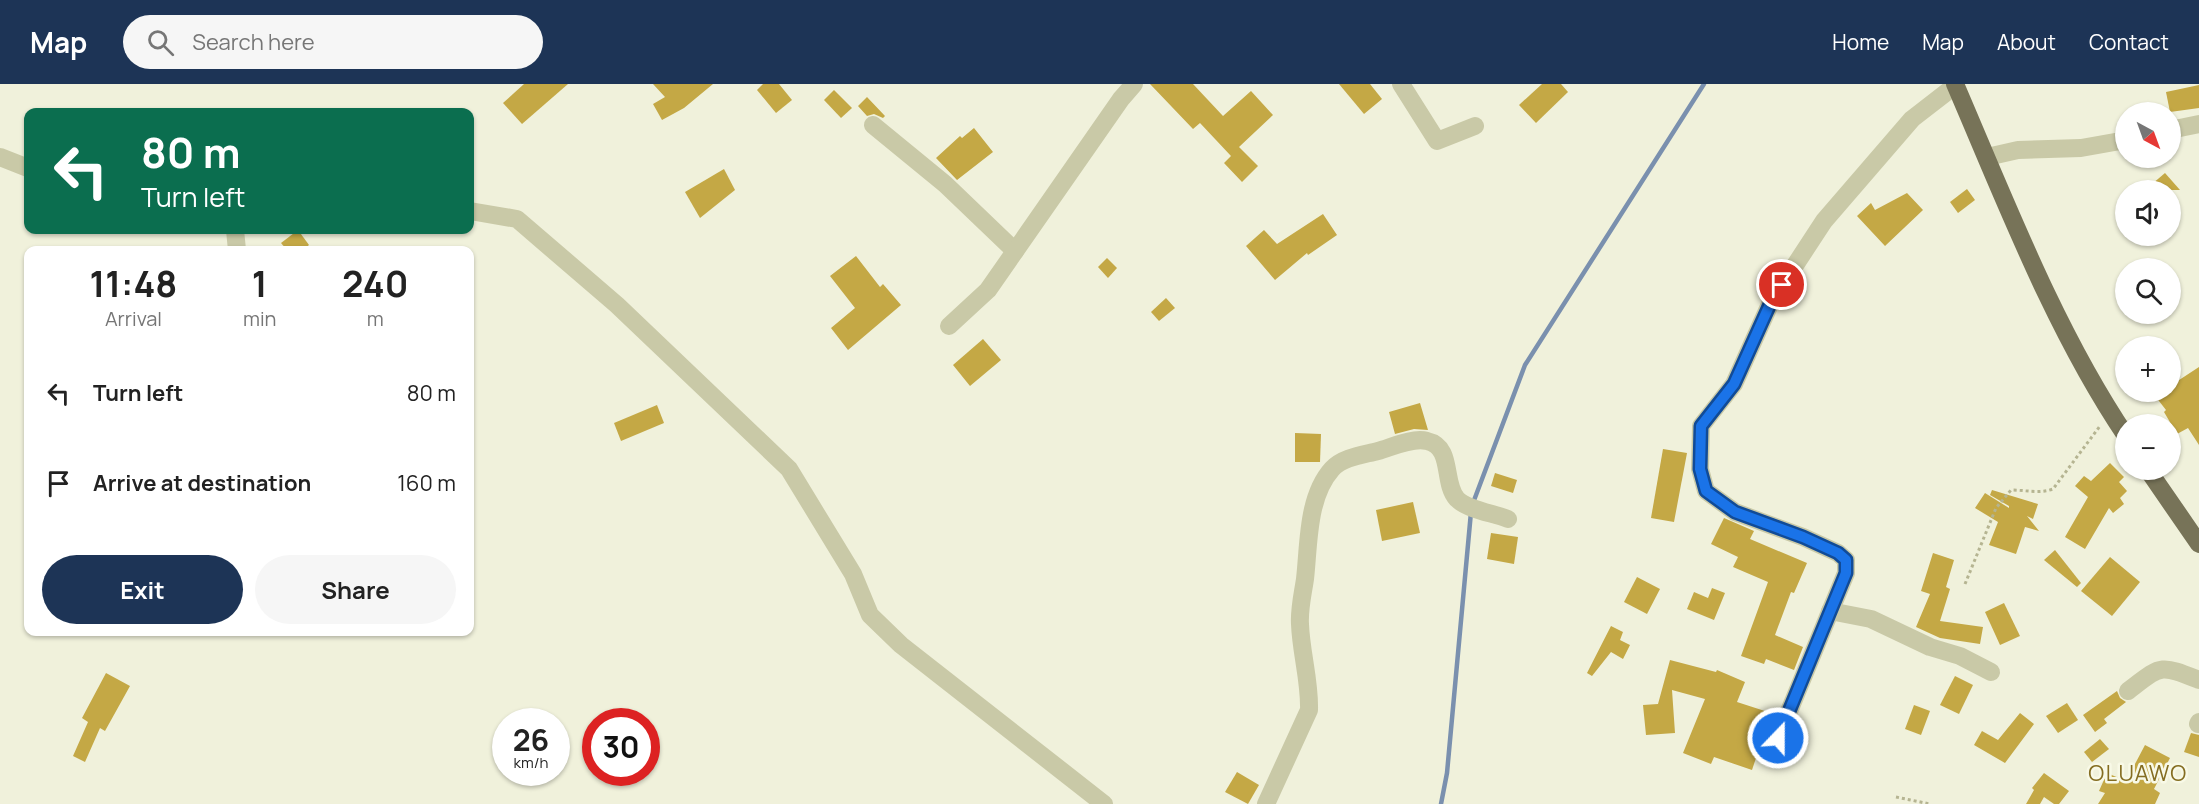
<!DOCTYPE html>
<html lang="en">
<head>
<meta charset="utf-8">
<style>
	:root { --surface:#fff; --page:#f6f6f6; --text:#222; --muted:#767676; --accent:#1d3456 }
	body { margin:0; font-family:Manrope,sans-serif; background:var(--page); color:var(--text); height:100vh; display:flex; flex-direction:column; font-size:22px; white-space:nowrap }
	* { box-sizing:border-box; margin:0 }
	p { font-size:20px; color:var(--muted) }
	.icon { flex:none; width:33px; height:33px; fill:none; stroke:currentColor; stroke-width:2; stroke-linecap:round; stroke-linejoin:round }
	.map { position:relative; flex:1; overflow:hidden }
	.panel { position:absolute; left:24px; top:162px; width:450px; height:390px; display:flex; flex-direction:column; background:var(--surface); border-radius:12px; box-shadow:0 2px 4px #0004 }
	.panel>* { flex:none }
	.top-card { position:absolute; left:24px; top:24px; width:450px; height:126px; border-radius:12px; box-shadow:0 2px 4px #0004; background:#0b6e4f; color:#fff; overflow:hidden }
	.needle { width:39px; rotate:139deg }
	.fabs { position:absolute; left:2115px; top:18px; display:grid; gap:12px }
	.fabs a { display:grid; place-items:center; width:66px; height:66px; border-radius:50%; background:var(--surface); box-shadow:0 2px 4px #0004; font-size:30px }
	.speed { position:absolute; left:492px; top:624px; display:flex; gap:12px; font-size:30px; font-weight:700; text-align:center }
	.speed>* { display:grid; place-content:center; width:78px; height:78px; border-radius:50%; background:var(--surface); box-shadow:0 2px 4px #0004; line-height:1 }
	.speed small { font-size:15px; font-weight:400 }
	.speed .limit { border:9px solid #d22; background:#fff; color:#111 }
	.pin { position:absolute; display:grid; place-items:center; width:51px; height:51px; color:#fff; margin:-26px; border:3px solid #fff; border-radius:50%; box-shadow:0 2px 6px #0007 }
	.me { position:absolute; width:66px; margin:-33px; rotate:22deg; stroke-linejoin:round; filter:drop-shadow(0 0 4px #0008) }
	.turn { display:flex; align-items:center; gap:21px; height:126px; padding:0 18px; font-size:27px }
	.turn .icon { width:78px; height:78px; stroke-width:2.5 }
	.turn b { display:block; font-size:42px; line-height:51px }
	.eta { display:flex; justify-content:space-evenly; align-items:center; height:102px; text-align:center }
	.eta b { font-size:36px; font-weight:700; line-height:42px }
	.primary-button { display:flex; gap:12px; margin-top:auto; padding:12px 18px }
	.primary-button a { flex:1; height:69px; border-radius:36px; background:var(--accent); color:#fff; font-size:24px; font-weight:700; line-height:69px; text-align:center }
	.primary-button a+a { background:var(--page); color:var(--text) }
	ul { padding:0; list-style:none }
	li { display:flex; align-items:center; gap:18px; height:90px; padding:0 18px }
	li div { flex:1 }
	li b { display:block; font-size:22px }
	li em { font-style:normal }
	header { display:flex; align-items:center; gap:36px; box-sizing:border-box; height:84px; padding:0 30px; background:var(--accent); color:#fff }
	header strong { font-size:28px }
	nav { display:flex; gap:33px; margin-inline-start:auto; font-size:21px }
	.search { width:420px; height:54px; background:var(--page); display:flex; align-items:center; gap:15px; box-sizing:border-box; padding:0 21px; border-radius:33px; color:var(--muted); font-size:22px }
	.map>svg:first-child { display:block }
</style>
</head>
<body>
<header>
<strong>Map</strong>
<div class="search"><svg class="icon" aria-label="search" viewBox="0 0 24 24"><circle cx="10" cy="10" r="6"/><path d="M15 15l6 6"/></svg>Search here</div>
<nav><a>Home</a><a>Map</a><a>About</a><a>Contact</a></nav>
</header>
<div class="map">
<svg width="2199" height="720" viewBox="0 0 2199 720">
	<rect width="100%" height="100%" fill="#f0f1db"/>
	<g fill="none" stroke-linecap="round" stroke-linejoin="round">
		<!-- stream -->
		<g stroke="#7a90ae" stroke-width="4.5">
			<path d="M 1473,419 L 1525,281 L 1704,0"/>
			<path d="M 1441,720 L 1447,689 L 1471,428"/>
		</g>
	</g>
	<!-- building -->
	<g fill="#c4a845">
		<path d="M 524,0 L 568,0 L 522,40 L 503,19 Z"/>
		<path d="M 653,0 L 713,0 L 684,24 L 662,36 L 653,20 L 665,13 Z"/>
		<path d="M 763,0 L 779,0 L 792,16 L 776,29 L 757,6 Z"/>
		<path d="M 1150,0 L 1193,0 L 1223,32 L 1251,7 L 1273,31 L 1239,63 L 1258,82 L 1242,98 L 1224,79 L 1231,72 L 1200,39 L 1193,45 Z"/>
		<path d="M 1339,0 L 1370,0 L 1382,15 L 1364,30 Z"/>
		<path d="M 1542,0 L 1561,0 L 1568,8 L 1536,39 L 1519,21 Z"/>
		<path d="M 2199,1 L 2199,24 L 2170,28 L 2166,8 Z"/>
		<path d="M 834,6 L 852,24 L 841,34 L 824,16 Z"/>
		<path d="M 867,13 L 885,32 L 883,34 L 874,30 L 867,32 L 858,22 Z"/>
		<path d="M 974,44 L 993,68 L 957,96 L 936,74 L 960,52 L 962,54 Z"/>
		<path d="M 724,85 L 735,106 L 700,134 L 685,108 Z"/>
		<path d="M 2165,89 L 2180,106 L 2145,106 Z"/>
		<path d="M 1967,105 L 1975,116 L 1958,129 L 1950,118 Z"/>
		<path d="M 1907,109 L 1923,126 L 1885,162 L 1857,132 L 1871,119 L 1875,126 Z"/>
		<path d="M 1323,130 L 1337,151 L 1308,171 L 1307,169 L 1275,196 L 1246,162 L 1264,146 L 1277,160 Z"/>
		<path d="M 298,146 L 309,161 L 303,166 L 287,166 L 281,159 Z"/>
		<path d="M 856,172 L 880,203 L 883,200 L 901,221 L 848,266 L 831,244 L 855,224 L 830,192 Z"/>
		<path d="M 1107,174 L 1117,184 L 1108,194 L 1098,183 Z"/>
		<path d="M 1166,214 L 1175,224 L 1159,237 L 1151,228 Z"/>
		<path d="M 983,255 L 1001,276 L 970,302 L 953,281 Z"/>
		<path d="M 2199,283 L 2199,361 L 2188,344 L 2177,350 L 2164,328 L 2166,326 L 2152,308 L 2170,308 L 2170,302 Z"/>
		<path d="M 1420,319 L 1428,346 L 1414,345 L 1395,350 L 1389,328 Z"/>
		<path d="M 657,321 L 664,339 L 621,357 L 614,339 Z"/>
		<path d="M 1295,349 L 1321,350 L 1320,378 L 1295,378 Z"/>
		<path d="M 1663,365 L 1687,369 L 1674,438 L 1651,434 Z"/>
		<path d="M 2110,379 L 2124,393 L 2119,398 L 2127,407 L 2120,414 L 2124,420 L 2113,429 L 2109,424 L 2085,465 L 2065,453 L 2088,413 L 2075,402 L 2084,392 L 2091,397 Z"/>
		<path d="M 1495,389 L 1517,396 L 1513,409 L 1491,402 Z"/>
		<path d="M 1992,406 L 2038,420 L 2033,435 L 2027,432 L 2039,447 L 2025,443 L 2016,470 L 1989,461 L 1998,438 L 1975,424 L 1985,409 L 2009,424 L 2009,422 L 1990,411 Z"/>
		<path d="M 1413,418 L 1420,449 L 1382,457 L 1376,426 Z"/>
		<path d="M 1724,434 L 1754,447 L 1750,455 L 1807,479 L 1794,509 L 1791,508 L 1775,551 L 1803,563 L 1794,586 L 1766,575 L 1764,580 L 1741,572 L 1768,498 L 1733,483 L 1738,473 L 1711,460 Z"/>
		<path d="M 1491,449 L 1518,453 L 1514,480 L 1487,475 Z"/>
		<path d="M 2055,466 L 2081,499 L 2077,503 L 2044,476 Z"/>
		<path d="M 1933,469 L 1954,476 L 1946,503 L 1950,505 L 1940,537 L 1983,543 L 1980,560 L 1940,554 L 1916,543 L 1930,510 L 1921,507 Z"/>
		<path d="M 2110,473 L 2140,498 L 2112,532 L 2081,507 Z"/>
		<path d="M 1637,493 L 1660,505 L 1647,530 L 1624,518 Z"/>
		<path d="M 1712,504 L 1725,509 L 1714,536 L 1687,525 L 1694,508 L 1708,514 Z"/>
		<path d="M 2004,519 L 2020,552 L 2000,561 L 1985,528 Z"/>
		<path d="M 1611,542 L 1623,548 L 1620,556 L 1630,561 L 1623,575 L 1611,568 L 1592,592 L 1587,589 Z"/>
		<path d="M 1670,576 L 1716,588 L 1717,586 L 1745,598 L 1737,618 L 1771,629 L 1752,686 L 1714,673 L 1711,680 L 1683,669 L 1705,615 L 1672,606 L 1675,649 L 1646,651 L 1643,621 L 1658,620 Z"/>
		<path d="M 106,589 L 130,602 L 105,647 L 100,644 L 85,678 L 73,672 L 88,638 L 82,634 Z"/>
		<path d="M 1955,592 L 1973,601 L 1959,630 L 1940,621 Z"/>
		<path d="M 2117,607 L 2120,614 L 2126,618 L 2104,635 L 2107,639 L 2095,648 L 2083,631 Z"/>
		<path d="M 2067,619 L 2078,636 L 2058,649 L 2046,632 Z"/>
		<path d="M 1914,621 L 1930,627 L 1921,651 L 1905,645 Z"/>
		<path d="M 2020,629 L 2034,640 L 2005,679 L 1974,661 L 1982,647 L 1998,656 Z"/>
		<path d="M 2191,649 L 2199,651 L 2199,673 L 2184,668 Z"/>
		<path d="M 2100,655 L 2109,665 L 2092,678 L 2084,668 Z"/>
		<path d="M 2145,661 L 2170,674 L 2154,705 L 2160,709 L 2155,720 L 2098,720 L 2105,709 L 2099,707 L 2107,689 L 2126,697 Z"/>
		<path d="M 1237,688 L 1259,701 L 1248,720 L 1225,708 Z"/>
		<path d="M 2044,689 L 2069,707 L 2059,720 L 2054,720 L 2044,713 L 2040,720 L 2026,720 L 2034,706 L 2032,704 Z"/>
	</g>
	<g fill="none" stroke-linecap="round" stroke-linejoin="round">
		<!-- path -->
		<g stroke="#b5b491" stroke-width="3" stroke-dasharray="3 3" stroke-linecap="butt">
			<path d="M 1965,500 L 1996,424 L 2011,406 C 2026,406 2039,410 2053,405 L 2100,342"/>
			<path d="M 1896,713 L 1930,720"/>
		</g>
		<!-- minor -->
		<g stroke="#c9c9a7" stroke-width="18">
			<path d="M 1401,0 L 1437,57 L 1475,42"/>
			<path d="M 873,41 L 945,100 L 1015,167"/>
			<path d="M 2170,46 L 2199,40"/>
			<path d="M 0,73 L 28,84"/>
			<path d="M 1987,73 L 2018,66 L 2081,64 L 2126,56"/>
			<path d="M 470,127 L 517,135 L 617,221 L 789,385 L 853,490 L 870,531 L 901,561 L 1104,720"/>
			<path d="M 235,146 L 237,166"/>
			<path d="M 949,242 L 988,206 L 1121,15 L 1134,0"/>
			<path d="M 1830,527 L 1871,535 L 1930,563 L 1960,572 L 1991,588"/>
			<path d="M 2128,607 C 2162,581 2159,580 2199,596"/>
			<path d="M 2198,640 L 2199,638"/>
			<path d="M 1778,654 L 1846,489 L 1846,476 L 1838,469 L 1803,453 L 1735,428 L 1706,407 L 1700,385 L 1701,342 L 1734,300 L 1771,218 L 1824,137 L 1912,35 L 1956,1"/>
			<path d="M 1266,720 L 1309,626 C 1310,597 1301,569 1300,540 C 1299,525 1303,509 1305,495 C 1309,460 1307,413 1332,385 C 1343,373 1363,371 1378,367 C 1392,363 1413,353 1427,357 C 1454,363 1442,399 1457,415 C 1468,426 1493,429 1508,435"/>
		</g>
		<!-- major -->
		<g stroke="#777358" stroke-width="18">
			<path d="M 1955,0 C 2005,116 2055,247 2126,352"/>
			<path d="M 2148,386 L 2199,460"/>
		</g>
	</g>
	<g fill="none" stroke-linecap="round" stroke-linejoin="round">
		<defs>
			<path id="route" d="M 1778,654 L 1846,489 L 1846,476 L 1838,469 L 1803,453 L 1735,428 L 1706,407 L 1700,385 L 1701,342 L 1734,300 L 1771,218 L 1782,201"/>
		</defs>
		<!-- route casing -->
		<use href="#route" stroke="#114b97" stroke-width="15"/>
		<!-- route -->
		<use href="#route" stroke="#1a73e8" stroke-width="10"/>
	</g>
	<g text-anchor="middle" stroke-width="5" stroke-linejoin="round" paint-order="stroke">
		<!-- quarter labels -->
		<g font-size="22" letter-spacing="1.5" fill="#846d21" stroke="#f8f9e7">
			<text x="2138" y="697">OLUAWO</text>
		</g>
	</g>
</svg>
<div class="fabs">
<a><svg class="needle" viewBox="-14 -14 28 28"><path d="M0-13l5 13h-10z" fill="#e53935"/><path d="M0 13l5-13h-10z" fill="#767676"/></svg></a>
<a><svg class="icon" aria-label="sound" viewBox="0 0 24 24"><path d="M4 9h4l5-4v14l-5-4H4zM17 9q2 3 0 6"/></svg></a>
<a><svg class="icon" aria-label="search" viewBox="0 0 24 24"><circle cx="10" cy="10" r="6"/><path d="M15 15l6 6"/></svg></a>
<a>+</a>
<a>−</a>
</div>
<div class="speed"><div>26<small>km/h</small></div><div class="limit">30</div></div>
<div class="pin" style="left:1782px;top:201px;background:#d93025"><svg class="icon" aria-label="arrive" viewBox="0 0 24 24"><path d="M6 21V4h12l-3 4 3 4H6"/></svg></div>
<svg class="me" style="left:1778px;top:654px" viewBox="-20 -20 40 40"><circle r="17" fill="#1a73e8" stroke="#fff" stroke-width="3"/><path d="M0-11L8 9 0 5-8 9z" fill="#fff"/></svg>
<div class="top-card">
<div class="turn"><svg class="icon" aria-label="left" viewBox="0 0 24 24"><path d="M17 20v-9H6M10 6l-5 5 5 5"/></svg><div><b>80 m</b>Turn left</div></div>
</div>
<section class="panel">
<div class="eta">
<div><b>11:48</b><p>Arrival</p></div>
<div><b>1</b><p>min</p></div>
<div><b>240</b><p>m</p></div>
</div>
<ul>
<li><svg class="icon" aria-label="left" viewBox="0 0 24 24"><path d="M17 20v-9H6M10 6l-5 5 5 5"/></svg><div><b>Turn left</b></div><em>80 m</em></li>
<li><svg class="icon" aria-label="arrive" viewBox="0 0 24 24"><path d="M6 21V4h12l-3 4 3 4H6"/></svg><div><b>Arrive at destination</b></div><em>160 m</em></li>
</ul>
<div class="primary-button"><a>Exit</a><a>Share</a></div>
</section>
</div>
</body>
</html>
